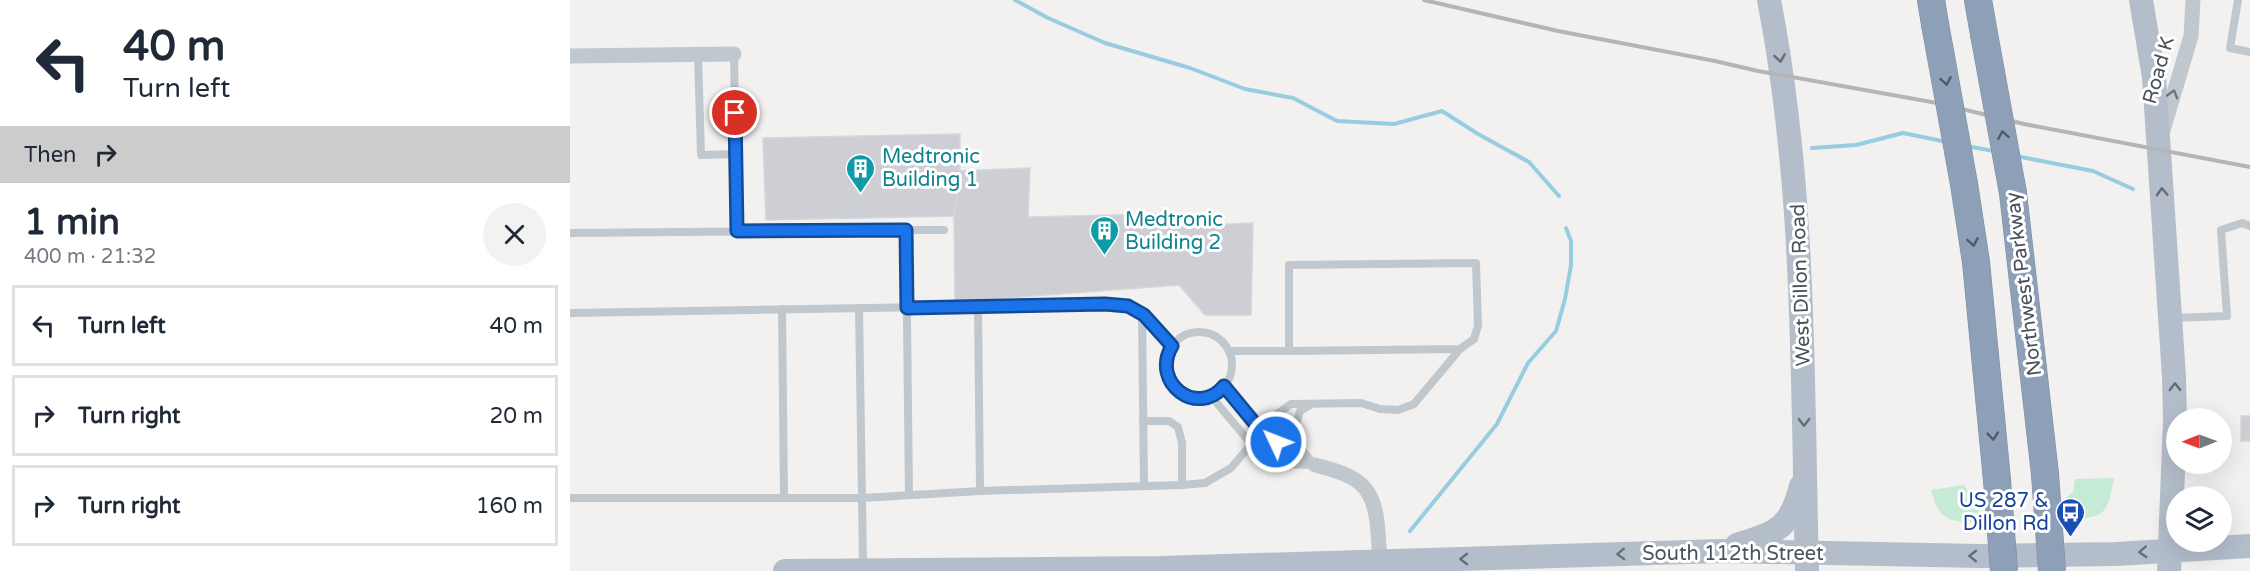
<!DOCTYPE html>
<html lang="en">
<head>
<meta charset="utf-8">
<style>
	:root { --surface:#fff; --page:#f2f2f3; --text:#1f2937; --muted:#747a83; --line:#e0e1e3 }
	body { margin:0; font-family:"Varela Round",sans-serif; background:var(--page); color:var(--text); height:100vh; display:flex; flex-direction:column; font-size:22px; white-space:nowrap }
	* { box-sizing:border-box; margin:0 }
	p { font-size:20px; color:var(--muted) }
	.icon { flex:none; width:33px; height:33px; fill:none; stroke:currentColor; stroke-width:2; stroke-linecap:round; stroke-linejoin:round }
	.map { position:relative; flex:1; overflow:hidden }
	.panel { display:flex; flex-direction:column; background:var(--surface); width:570px }
	.panel>* { flex:none }
	.banner { background:#fff; color:var(--text); overflow:hidden }
	.needle { width:39px; rotate:269deg }
	.controls { position:absolute; left:1596px; top:408px; display:grid; gap:12px }
	.controls a { display:grid; place-items:center; width:66px; height:66px; border-radius:50%; background:var(--surface); box-shadow:0 6px 24px #0002; font-size:30px }
	.pin { position:absolute; display:grid; place-items:center; width:51px; height:51px; color:#fff; margin:-26px; border:3px solid #fff; border-radius:50%; box-shadow:0 2px 6px #0007 }
	.me { position:absolute; width:66px; margin:-33px; rotate:313deg; stroke-linejoin:round; filter:drop-shadow(0 0 4px #0008) }
	.turn { display:flex; align-items:center; gap:21px; height:126px; padding:0 24px; font-size:27px }
	.turn .icon { width:78px; height:78px; stroke-width:2.5 }
	.turn b { display:block; font-size:42px; line-height:51px }
	.then { display:flex; align-items:center; height:57px; padding:0 24px; background:#0003; gap:12px; font-size:22px }
	.round { display:grid; place-items:center; flex:none; width:63px; height:63px; border-radius:32px; background:var(--page) }
	.overview { display:flex; align-items:center; justify-content:space-between; height:102px; padding:0 24px }
	h1 { font-size:36px; font-weight:700; line-height:45px }
	ul { padding:0; list-style:none }
	li { display:flex; align-items:center; gap:18px; height:81px; margin:0 12px 9px; padding:0 12px; border:3px solid var(--line); border-radius:0px }
	li div { flex:1 }
	li b { display:block; font-size:22px }
	li em { font-style:normal }
	main { display:flex; flex:1; min-height:0 }
	.map>svg:first-child { display:block }
</style>
</head>
<body>
<main>
<section class="panel">
<div class="banner">
<div class="turn"><svg class="icon" aria-label="left" viewBox="0 0 24 24"><path d="M17 20v-9H6M10 6l-5 5 5 5"/></svg><div><b>40 m</b>Turn left</div></div>
<div class="then">Then<svg class="icon" aria-label="right" viewBox="0 0 24 24"><path d="M7 20v-9h11M14 6l5 5-5 5"/></svg></div>
</div>
<div class="overview"><div><h1>1 min</h1><p>400 m · 21:32</p></div><a class="round"><svg class="icon" aria-label="close" viewBox="0 0 24 24"><path d="M6 6l12 12M18 6L6 18"/></svg></a></div>
<ul>
<li><svg class="icon" aria-label="left" viewBox="0 0 24 24"><path d="M17 20v-9H6M10 6l-5 5 5 5"/></svg><div><b>Turn left</b></div><em>40 m</em></li>
<li><svg class="icon" aria-label="right" viewBox="0 0 24 24"><path d="M7 20v-9h11M14 6l5 5-5 5"/></svg><div><b>Turn right</b></div><em>20 m</em></li>
<li><svg class="icon" aria-label="right" viewBox="0 0 24 24"><path d="M7 20v-9h11M14 6l5 5-5 5"/></svg><div><b>Turn right</b></div><em>160 m</em></li>
</ul>
</section>
<div class="map">
<svg width="1680" height="571" viewBox="0 0 1680 571">
	<rect width="100%" height="100%" fill="#f2f1f0"/>
	<!-- green -->
	<g fill="#c5ead5">
		<path d="M 1544,478 C 1537,514 1536,518 1498,519 L 1496,498 L 1503,492 L 1505,479 Z"/>
		<path d="M 1394,485 L 1401,496 L 1407,500 L 1410,522 C 1381,522 1369,522 1361,490 Z"/>
	</g>
	<g fill="none" stroke-linecap="round" stroke-linejoin="round">
		<!-- stream -->
		<g stroke="#98cde1" stroke-width="4">
			<path d="M 445,0 L 478,18 L 535,43 L 620,68 L 675,89 L 723,98 L 767,121 L 824,124 L 872,111 L 908,134 L 959,162 L 989,196"/>
			<path d="M 1396,146 L 1424,151"/>
			<path d="M 1242,148 L 1286,145 L 1333,133 L 1377,142"/>
			<path d="M 1446,156 L 1523,171 L 1563,189"/>
			<path d="M 840,531 L 927,424 L 958,363 L 986,331 L 995,299 L 1001,265 L 1001,241 L 996,228"/>
		</g>
	</g>
	<!-- building -->
	<g fill="#cecfd4" stroke="#d5d6db" stroke-width="1.5">
		<path d="M 390,134 L 390,171 L 384,216 L 196,220 L 193,138 Z"/>
		<path d="M 460,168 L 458,217 L 590,214 L 592,227 L 683,223 L 681,315 L 635,315 L 609,285 L 385,302 L 384,216 L 390,171 Z"/>
		<rect x="1671" y="416" width="9" height="25"/>
	</g>
	<g fill="none" stroke-linecap="round" stroke-linejoin="round">
		<defs>
			<g id="motorway">
				<path d="M 1361,0 L 1365,24"/>
				<path d="M 1408,0 L 1414,34"/>
				<path d="M 1394,184 L 1406,262 L 1427,480"/>
				<path d="M 1443,193 L 1475,474"/>
			</g>
		</defs>
		<!-- motorway casing -->
		<use href="#motorway" stroke="#7a8ba4" stroke-width="28"/>
		<!-- service -->
		<g stroke="#c0c7cd" stroke-width="8">
			<path d="M 1668,0 L 1660,48 L 1680,52"/>
			<path d="M 164,54 L 167,231"/>
			<path d="M 128,55 L 131,155 L 166,154"/>
			<path d="M 336,230 L 374,230"/>
			<path d="M 0,233 L 336,230 L 339,495"/>
			<path d="M 906,263 L 908,326 L 904,339 L 890,349 L 719,351 L 719,265 Z"/>
			<path d="M 408,306 L 410,491"/>
			<path d="M 212,309 L 214,498"/>
			<path d="M 0,313 L 535,304 L 558,306 L 574,315 L 602,346"/>
			<path d="M 572,313 L 574,486"/>
			<path d="M 1602,318 L 1657,316 L 1651,230 L 1672,223 L 1680,226"/>
			<circle cx="629" cy="365" r="33"/>
			<path d="M 659,351 L 719,351"/>
			<path d="M 654,386 C 683,421 699,442 741,463"/>
			<path d="M 641,396 L 682,445 L 706,464 L 745,465"/>
			<path d="M 740,405 L 730,411 C 721,436 725,443 742,462"/>
			<path d="M 573,421 L 599,421 L 608,427 L 612,443 L 612,485"/>
			<path d="M 0,498 L 292,498 L 289,308"/>
			<path d="M 293,566 L 292,498 L 410,491 L 612,485 L 635,483 L 661,468 L 707,414 L 721,404 L 791,403 L 810,409 L 828,410 L 844,404 L 890,349"/>
		</g>
		<!-- minor -->
		<g stroke="#c0c7cd" stroke-width="15">
			<path d="M 0,56 L 164,54"/>
			<path d="M 1593,130 L 1621,36 L 1623,0"/>
			<path d="M 745,465 C 788,476 805,484 808,532 C 809,544 810,557 809,569"/>
		</g>
		<!-- primary -->
		<g stroke="#b4becb" stroke-width="24">
			<path d="M 1199,0 C 1236,191 1232,378 1237,571"/>
			<path d="M 1571,0 L 1584,77 L 1604,377 L 1605,421 L 1599,571"/>
			<path d="M 1167,545 C 1206,532 1220,530 1231,486"/>
			<path d="M 215,571 L 591,568 L 1151,551 L 1410,556 L 1546,554 L 1680,546"/>
		</g>
		<!-- motorway -->
		<use href="#motorway" stroke="#8ea0b8" stroke-width="27"/>
		<!-- rail -->
		<path stroke="#b3b5b9" stroke-width="4" d="M 854,0 L 988,31 L 1145,61 L 1188,71 L 1367,103 L 1454,124 L 1680,167"/>
		<defs>
			<g id="motorway-bridge">
				<path d="M 1365,24 L 1394,184"/>
				<path d="M 1414,34 L 1443,193"/>
				<path d="M 1475,474 L 1482,571"/>
				<path d="M 1427,480 L 1434,571"/>
			</g>
		</defs>
		<!-- motorway-bridge casing -->
		<use href="#motorway-bridge" stroke="#7a8ba4" stroke-width="28" stroke-linecap="butt"/>
		<!-- motorway-bridge -->
		<use href="#motorway-bridge" stroke="#8ea0b8" stroke-width="27"/>
	</g>
	<!-- one-way arrows -->
	<defs><path id="oneway-chevron" d="M-2-3.5L2.5 0L-2 3.5" fill="none" stroke-width="1.6" stroke-linecap="round" stroke-linejoin="round" transform="scale(1.5)"/></defs>
	<g stroke="#646d77">
		<use href="#oneway-chevron" transform="translate(1210 58) rotate(81)"/>
		<use href="#oneway-chevron" transform="translate(1592 192) rotate(-93)"/>
		<use href="#oneway-chevron" transform="translate(1605 387) rotate(-91)"/>
		<use href="#oneway-chevron" transform="translate(1234 422) rotate(89)"/>
		<use href="#oneway-chevron" transform="translate(1573 552) rotate(177)"/>
		<use href="#oneway-chevron" transform="translate(1051 554) rotate(178)"/>
		<use href="#oneway-chevron" transform="translate(1403 556) rotate(-179)"/>
		<use href="#oneway-chevron" transform="translate(894 559) rotate(179)"/>
	</g>
	<g stroke="#515a64">
		<use href="#oneway-chevron" transform="translate(1376 81) rotate(80)"/>
		<use href="#oneway-chevron" transform="translate(1433 135) rotate(-100)"/>
		<use href="#oneway-chevron" transform="translate(1403 242) rotate(81)"/>
		<use href="#oneway-chevron" transform="translate(1423 436) rotate(84)"/>
	</g>
	<use stroke="#6d757d" href="#oneway-chevron" transform="translate(1603 94) rotate(-74)"/>
	<g fill="none" stroke-linecap="round" stroke-linejoin="round">
		<defs>
			<path id="route" d="M 165,113 L 167,231 L 336,230 L 337,308 L 535,304 L 558,306 L 574,315 L 602,346 C 580,383 628,418 654,386 L 692,432 L 706,442"/>
		</defs>
		<!-- route casing -->
		<use href="#route" stroke="#114b97" stroke-width="15"/>
		<!-- route -->
		<use href="#route" stroke="#1a73e8" stroke-width="10"/>
	</g>
	<!-- icons -->
	<defs>
		<symbol id="building-pin" viewBox="-11 -11 22 30"><path d="M0 17L-7.5 6A9.5 9.5 0 1 1 7.5 6Z" fill="#0f9aa8" stroke="#fff"/><path d="M-4-6H4V6H1V3H-1V6H-4ZM-2.5-4.3h1.7v1.8h-1.7ZM.8-4.3h1.7v1.8H.8ZM-2.5-1h1.7V.8h-1.7ZM.8-1h1.7V.8H.8Z" fill="#fff"/></symbol>
		<symbol id="bus-pin" viewBox="-11 -11 22 30"><path d="M0 17L-7.5 6A9.5 9.5 0 1 1 7.5 6Z" fill="#1a4fb4" stroke="#fff"/><path d="M-5-6H5V4H4V6H2V4H-2V6H-4V4H-5ZM-3.5-4V0h7V-4ZM-3.5 1.2v1.5H-2V1.2ZM2 1.2v1.5H3.5V1.2Z" fill="#fff"/></symbol>
	</defs>
	<g fill-rule="evenodd">
		<use href="#building-pin" x="274" y="152" width="33" height="45"/>
		<use href="#building-pin" x="518" y="214" width="33" height="45"/>
		<use href="#bus-pin" x="1484" y="496" width="33" height="45"/>
	</g>
	<g text-anchor="middle" stroke-width="6" stroke-linejoin="round" paint-order="stroke">
		<!-- street labels -->
		<g font-size="20" fill="#4a525b" stroke="#fff">
			<text transform="translate(1588 70) rotate(-74)" y="7">Road K</text>
			<text transform="translate(1453 284) rotate(-97)" y="7">Northwest Parkway</text>
			<text transform="translate(1230 285) rotate(-92)" y="7">West Dillon Road</text>
			<text x="1163" y="560">South 112th Street</text>
		</g>
		<!-- culture labels -->
		<g font-size="20" fill="#0d838f" stroke="#fff" text-anchor="start">
			<text x="312" y="163">Medtronic<tspan x="312" dy="23">Building 1</tspan></text>
			<text x="555" y="226">Medtronic<tspan x="555" dy="23">Building 2</tspan></text>
		</g>
		<!-- transit labels -->
		<g font-size="20" fill="#164399" stroke="#fff" text-anchor="end">
			<text x="1479" y="507">US 287 &amp;<tspan x="1479" dy="23">Dillon Rd</tspan></text>
		</g>
	</g>
</svg>
<div class="controls">
<a><svg class="needle" viewBox="-14 -14 28 28"><path d="M0-13l5 13h-10z" fill="#e53935"/><path d="M0 13l5-13h-10z" fill="#747a83"/></svg></a>
<a><svg class="icon" aria-label="layers" viewBox="0 0 24 24"><path d="M12 4l9 5-9 5-9-5zM3 14l9 5 9-5"/></svg></a>
</div>
<div class="pin" style="left:165px;top:113px;background:#d93025"><svg class="icon" aria-label="arrive" viewBox="0 0 24 24"><path d="M6 21V4h12l-3 4 3 4H6"/></svg></div>
<svg class="me" style="left:706px;top:442px" viewBox="-20 -20 40 40"><circle r="17" fill="#1a73e8" stroke="#fff" stroke-width="3"/><path d="M0-11L8 9 0 5-8 9z" fill="#fff"/></svg>
</div>
</main>
</body>
</html>
